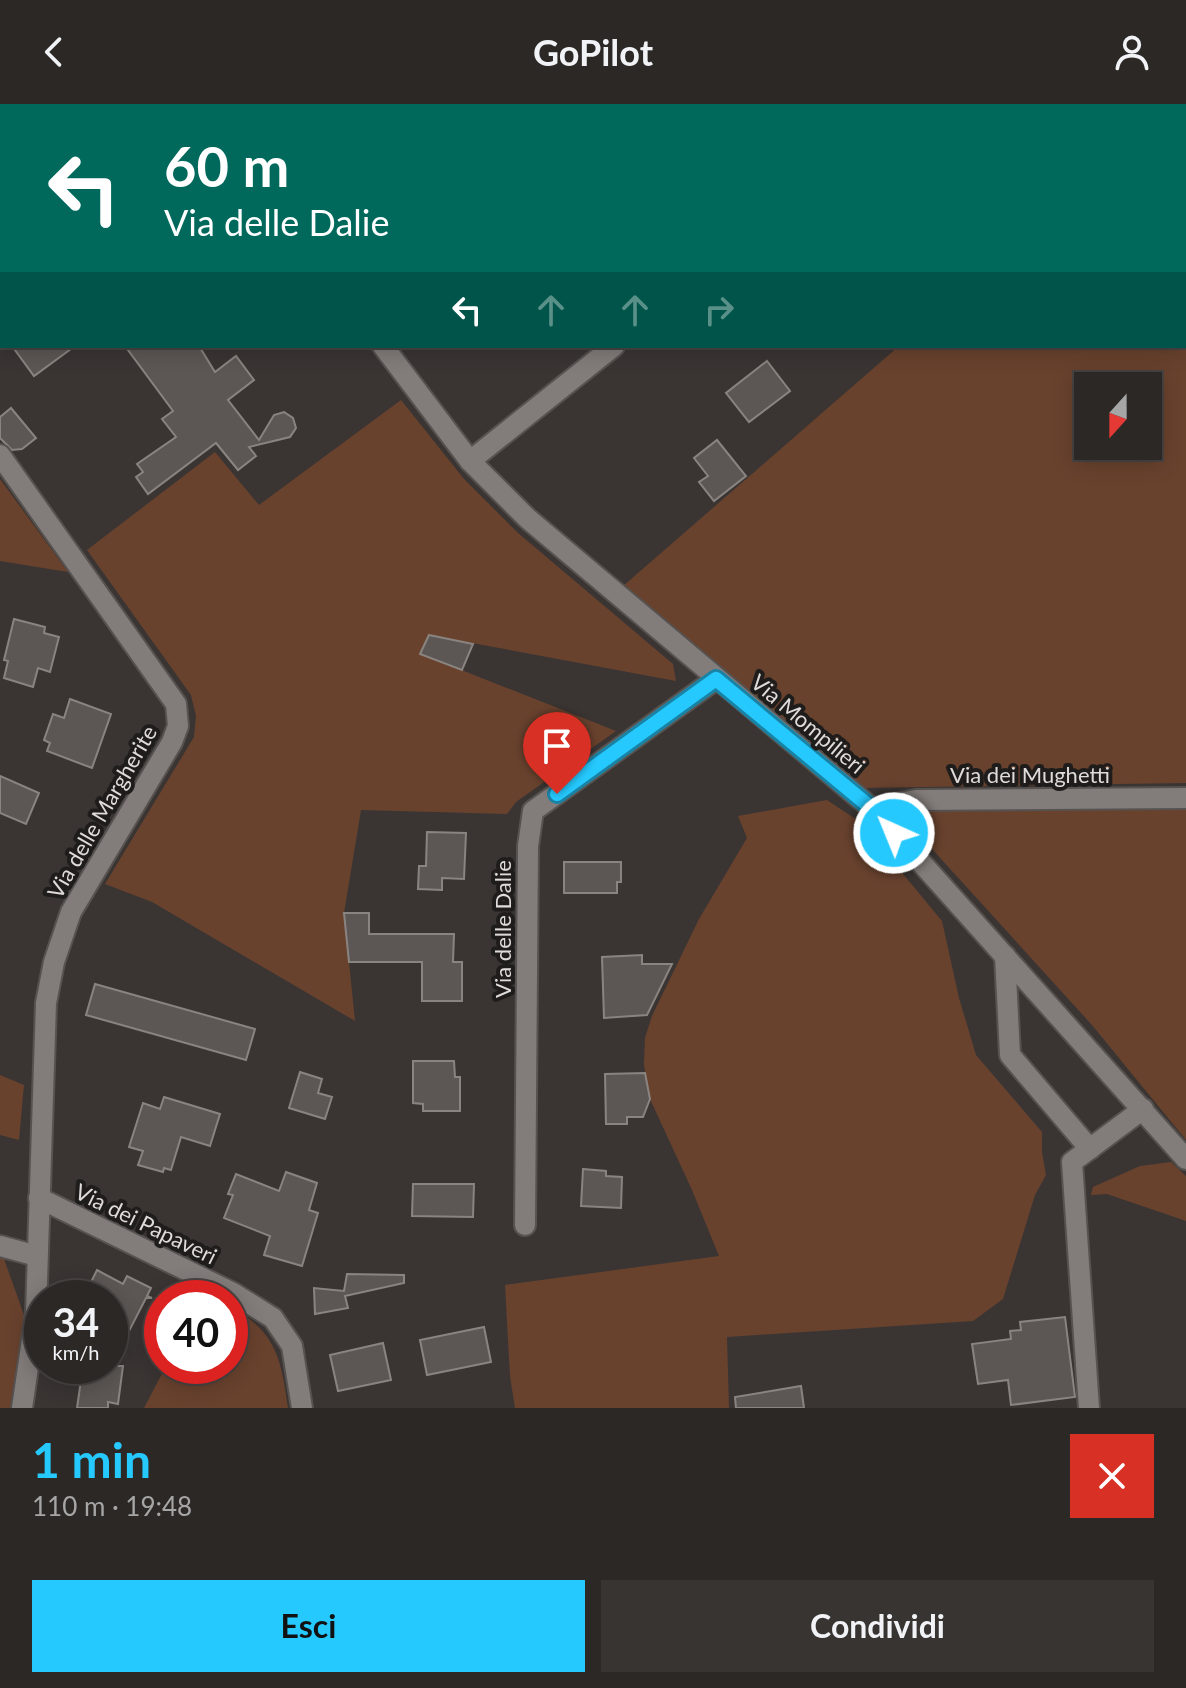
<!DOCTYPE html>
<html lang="it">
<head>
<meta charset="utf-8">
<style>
	:root { --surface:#2c2826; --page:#383432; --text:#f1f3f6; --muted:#a6a6a7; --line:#484443; --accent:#26c9fe }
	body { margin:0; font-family:Lato,sans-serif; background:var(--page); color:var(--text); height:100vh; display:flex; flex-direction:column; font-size:30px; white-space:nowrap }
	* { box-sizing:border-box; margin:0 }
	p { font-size:26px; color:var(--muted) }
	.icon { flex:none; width:44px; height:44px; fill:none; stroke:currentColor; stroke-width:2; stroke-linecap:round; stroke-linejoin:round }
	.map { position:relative; height:1304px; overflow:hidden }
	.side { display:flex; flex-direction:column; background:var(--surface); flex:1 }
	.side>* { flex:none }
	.hud { position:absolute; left:0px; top:0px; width:1186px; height:244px; box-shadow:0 4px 20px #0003,0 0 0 2px var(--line); background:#00695c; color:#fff; overflow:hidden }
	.needle { width:52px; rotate:201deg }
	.buttons { position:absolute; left:1074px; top:268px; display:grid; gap:16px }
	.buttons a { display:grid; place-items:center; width:88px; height:88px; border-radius:0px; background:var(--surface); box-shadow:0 4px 20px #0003,0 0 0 2px var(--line); font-size:40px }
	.speed { position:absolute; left:24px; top:1176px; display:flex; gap:16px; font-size:40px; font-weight:700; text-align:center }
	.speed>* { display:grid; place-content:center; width:104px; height:104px; border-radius:50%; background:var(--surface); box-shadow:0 4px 20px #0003,0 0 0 2px var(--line); line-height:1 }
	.speed small { font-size:20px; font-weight:400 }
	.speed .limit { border:12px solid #d22; background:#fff; color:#111 }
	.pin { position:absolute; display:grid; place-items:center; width:68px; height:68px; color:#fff; margin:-82px -34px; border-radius:50% 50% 50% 0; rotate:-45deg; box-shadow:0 0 8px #0007 }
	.pin .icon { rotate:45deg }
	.me { position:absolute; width:88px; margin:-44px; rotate:316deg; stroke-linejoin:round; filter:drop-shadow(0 0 6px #0008) }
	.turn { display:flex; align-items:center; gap:28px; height:168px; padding:0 32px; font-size:36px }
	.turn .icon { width:104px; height:104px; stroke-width:2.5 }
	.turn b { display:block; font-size:56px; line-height:68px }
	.lanes { display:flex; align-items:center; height:76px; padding:0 32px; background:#0003; justify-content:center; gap:40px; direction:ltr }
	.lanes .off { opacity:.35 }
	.round { display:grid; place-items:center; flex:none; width:84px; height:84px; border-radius:0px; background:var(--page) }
	.head { display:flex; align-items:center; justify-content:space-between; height:136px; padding:0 32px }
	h1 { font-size:48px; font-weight:700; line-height:60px; color:var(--accent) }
	.primary-button { display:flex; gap:16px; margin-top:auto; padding:16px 32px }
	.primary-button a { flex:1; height:92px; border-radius:0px; background:var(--accent); color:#111; font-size:32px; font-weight:700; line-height:92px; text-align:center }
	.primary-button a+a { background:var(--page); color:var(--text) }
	header { display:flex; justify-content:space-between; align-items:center; height:104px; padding:0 32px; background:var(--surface); font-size:36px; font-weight:700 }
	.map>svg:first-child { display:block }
</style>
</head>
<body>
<header><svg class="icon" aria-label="back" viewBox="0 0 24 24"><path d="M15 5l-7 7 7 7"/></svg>GoPilot<svg class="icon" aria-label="person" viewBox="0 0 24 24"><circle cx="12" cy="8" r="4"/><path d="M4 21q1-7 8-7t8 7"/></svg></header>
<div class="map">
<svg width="1186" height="1304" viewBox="0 0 1186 1304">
	<rect width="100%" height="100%" fill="#3a3533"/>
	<!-- green -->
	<g fill="#69422e" fill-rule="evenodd">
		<path d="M 0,0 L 183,0 L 2,2 L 0,44 Z"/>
		<path d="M 1177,0 L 1186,0 L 1186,679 L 860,684 L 622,483 L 899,242 L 1184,242 L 1184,2 L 1175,2 ZM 1088,282 L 1148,282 L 1148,342 L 1088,342 Z"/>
		<path d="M 401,296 L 464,375 L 518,429 L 673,560 L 676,577 L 429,531 L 421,550 L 616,627 L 516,698 L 507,710 L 361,706 L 344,809 L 355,917 L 152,798 L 105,780 L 194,633 L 196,612 L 191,591 L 87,446 L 215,348 L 259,401 Z"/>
		<path d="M 0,375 L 68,468 L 0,457 Z"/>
		<path d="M 827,696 L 860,718 L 942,817 L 959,894 L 976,951 L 1042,1028 L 1042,1048 L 1046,1071 L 1035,1091 L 1003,1195 L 973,1217 L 727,1233 L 729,1304 L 515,1304 L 510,1272 L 505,1181 L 719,1152 L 692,1086 L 650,995 L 644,961 L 645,934 L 652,912 L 699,815 L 747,734 L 738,712 Z"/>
		<path d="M 1186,704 L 1186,1036 L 1092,921 L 902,712 L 918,705 Z"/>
		<path d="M 0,971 L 24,981 L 19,1036 L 0,1031 Z"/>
		<path d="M 1171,1058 L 1186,1072 L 1186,1117 L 1107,1090 L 1091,1091 L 1093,1083 L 1140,1062 Z"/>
		<path d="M 0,1154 L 4,1155 L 24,1211 L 10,1304 L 0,1304 Z"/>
		<path d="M 230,1202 C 277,1229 281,1255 288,1304 L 144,1304 L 166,1262 L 230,1262 Z"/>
	</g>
	<!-- building -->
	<g fill="#5c5754" stroke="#8a8481" stroke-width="2">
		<path d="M 12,242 L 75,242 L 34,272 Z"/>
		<path d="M 125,242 L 199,242 L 215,268 L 236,252 L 254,276 L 228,296 L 259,336 L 274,311 L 284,308 L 293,314 L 296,324 L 290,333 L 249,343 L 256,352 L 238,366 L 216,339 L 148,390 L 136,373 L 143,368 L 137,360 L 176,333 L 162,315 L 173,307 Z"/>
		<path d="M 767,257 L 790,287 L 749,318 L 726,289 Z"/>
		<path d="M 11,304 L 36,334 L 22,345 L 12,346 L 0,334 L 0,313 Z"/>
		<path d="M 717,336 L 746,372 L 714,397 L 699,378 L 708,372 L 694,354 Z"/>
		<path d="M 14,515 L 45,523 L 44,529 L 59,533 L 50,568 L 38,564 L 33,583 L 4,574 L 8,557 L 4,556 Z"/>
		<path d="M 429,531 L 473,540 L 462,566 L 420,550 Z"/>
		<path d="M 70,595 L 111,610 L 92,664 L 47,647 L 50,639 L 44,636 L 53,610 L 64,614 Z"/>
		<path d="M 0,672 L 39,689 L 26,720 L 0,709 Z"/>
		<path d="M 427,728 L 466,729 L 464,775 L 442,774 L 442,786 L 418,785 L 419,762 L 426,762 Z"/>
		<path d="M 564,758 L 621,758 L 621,778 L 617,778 L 617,789 L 564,789 Z"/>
		<path d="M 344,809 L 369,809 L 369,830 L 454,830 L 453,858 L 462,858 L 462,897 L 422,897 L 422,858 L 349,858 Z"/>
		<path d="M 642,851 L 642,860 L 672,860 L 647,911 L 604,914 L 602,853 Z"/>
		<path d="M 95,880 L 255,925 L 246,956 L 86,911 Z"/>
		<path d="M 413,957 L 454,957 L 455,973 L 460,973 L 460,1007 L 423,1007 L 423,1000 L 413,999 Z"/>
		<path d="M 300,968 L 322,975 L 318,989 L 332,993 L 325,1015 L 289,1004 Z"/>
		<path d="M 645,969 L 650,995 L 643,1013 L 627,1013 L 627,1020 L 606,1020 L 605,970 Z"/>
		<path d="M 164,993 L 220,1010 L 210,1042 L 181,1033 L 171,1066 L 164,1064 L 163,1068 L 138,1061 L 143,1047 L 129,1043 L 143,999 L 160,1005 Z"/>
		<path d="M 583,1065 L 606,1067 L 606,1072 L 622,1073 L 621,1104 L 581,1102 Z"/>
		<path d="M 286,1068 L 317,1079 L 309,1106 L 318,1109 L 302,1162 L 264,1151 L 270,1132 L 224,1114 L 233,1091 L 228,1090 L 236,1070 L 279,1087 Z"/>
		<path d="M 413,1080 L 474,1080 L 473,1113 L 412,1112 Z"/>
		<path d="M 97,1166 L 123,1180 L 127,1172 L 151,1184 L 147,1192 L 152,1194 L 146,1194 L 111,1262 L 123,1262 L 118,1300 L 108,1298 L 108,1304 L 77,1304 L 83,1262 L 110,1262 L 110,1194 L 83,1194 Z"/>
		<path d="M 347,1170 L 404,1171 L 404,1179 L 345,1192 L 348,1204 L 315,1210 L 314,1184 L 344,1187 Z"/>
		<path d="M 1065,1213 L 1075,1293 L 1011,1301 L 1008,1276 L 978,1280 L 972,1240 L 1011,1235 L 1010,1227 L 1021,1226 L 1020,1218 Z"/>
		<path d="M 484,1223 L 491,1258 L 427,1271 L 420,1236 Z"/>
		<path d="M 383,1239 L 391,1276 L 338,1287 L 330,1251 Z"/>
		<path d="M 801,1282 L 804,1304 L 736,1304 L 735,1293 Z"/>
	</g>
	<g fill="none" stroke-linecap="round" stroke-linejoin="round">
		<defs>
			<g id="minor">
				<path d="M 210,0 L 212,2"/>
				<path d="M 387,2 L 390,0"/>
				<path d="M 915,2 L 918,0"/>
				<path d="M 383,242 L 470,357 L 527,414 L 876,708 L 1186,1055"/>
				<path d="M 0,351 L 176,600 L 178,622 L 172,638 L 71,808 L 54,858 L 46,899 L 36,1209 L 22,1304"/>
				<path d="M 470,357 L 614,242"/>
				<path d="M 876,708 L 885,702 L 916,696 L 1186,694"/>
				<path d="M 1005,852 L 1010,951 L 1090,1045"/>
				<path d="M 39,1094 L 233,1189 L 273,1214 L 292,1242 L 302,1304"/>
				<path d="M 525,1121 L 528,742 L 533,707 L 716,575"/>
				<path d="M 0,1142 L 37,1152"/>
				<path d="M 1089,1304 L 1072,1058 L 1143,1005"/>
			</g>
		</defs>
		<!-- minor casing -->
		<use href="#minor" stroke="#565250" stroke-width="24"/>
		<!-- minor -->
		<use href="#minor" stroke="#827c7a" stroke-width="20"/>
	</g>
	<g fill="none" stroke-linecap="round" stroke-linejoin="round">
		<defs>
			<path id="route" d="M 557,690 L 716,575 L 876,708 L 894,729"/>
		</defs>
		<!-- route casing -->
		<use href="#route" stroke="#1983a5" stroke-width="20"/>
		<!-- route -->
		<use href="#route" stroke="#26c9fe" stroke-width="14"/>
	</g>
	<g text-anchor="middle" stroke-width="8" stroke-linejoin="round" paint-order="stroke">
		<!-- street labels -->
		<g font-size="22" fill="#dedbda" stroke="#1f1d1c">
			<text transform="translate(808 620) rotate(40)" y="8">Via Mompilieri</text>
			<text x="1030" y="679">Via dei Mughetti</text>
			<text transform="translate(102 708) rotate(-60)" y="8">Via delle Margherite</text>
			<text transform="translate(503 825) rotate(-90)" y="8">Via delle Dalie</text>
			<text transform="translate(146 1120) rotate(26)" y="8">Via dei Papaveri</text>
		</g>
	</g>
</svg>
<div class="buttons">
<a><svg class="needle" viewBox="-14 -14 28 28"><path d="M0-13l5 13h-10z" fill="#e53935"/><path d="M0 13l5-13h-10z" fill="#a6a6a7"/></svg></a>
</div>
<div class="speed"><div>34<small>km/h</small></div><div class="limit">40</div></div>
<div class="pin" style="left:557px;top:690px;background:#d93025"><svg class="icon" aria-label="arrive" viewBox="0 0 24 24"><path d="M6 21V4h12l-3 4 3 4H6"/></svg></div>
<svg class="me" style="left:894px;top:729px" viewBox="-20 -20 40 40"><circle r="17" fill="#26c9fe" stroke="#fff" stroke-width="3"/><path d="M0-11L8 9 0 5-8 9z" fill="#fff"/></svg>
<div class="hud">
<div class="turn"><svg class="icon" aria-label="left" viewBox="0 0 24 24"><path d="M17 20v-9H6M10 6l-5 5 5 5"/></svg><div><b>60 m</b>Via delle Dalie</div></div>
<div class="lanes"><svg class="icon" aria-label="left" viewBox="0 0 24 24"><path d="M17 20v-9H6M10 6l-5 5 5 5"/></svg><svg class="icon off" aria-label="ahead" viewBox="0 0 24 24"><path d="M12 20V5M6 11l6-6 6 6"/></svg><svg class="icon off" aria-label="ahead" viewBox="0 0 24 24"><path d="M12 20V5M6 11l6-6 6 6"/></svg><svg class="icon off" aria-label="right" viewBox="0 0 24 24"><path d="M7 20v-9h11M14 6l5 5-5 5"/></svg></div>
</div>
</div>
<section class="side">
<div class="head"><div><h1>1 min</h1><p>110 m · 19:48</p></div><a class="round" style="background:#d93025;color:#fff"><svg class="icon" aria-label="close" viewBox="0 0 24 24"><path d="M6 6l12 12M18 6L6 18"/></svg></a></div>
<div class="primary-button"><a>Esci</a><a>Condividi</a></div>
</section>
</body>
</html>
